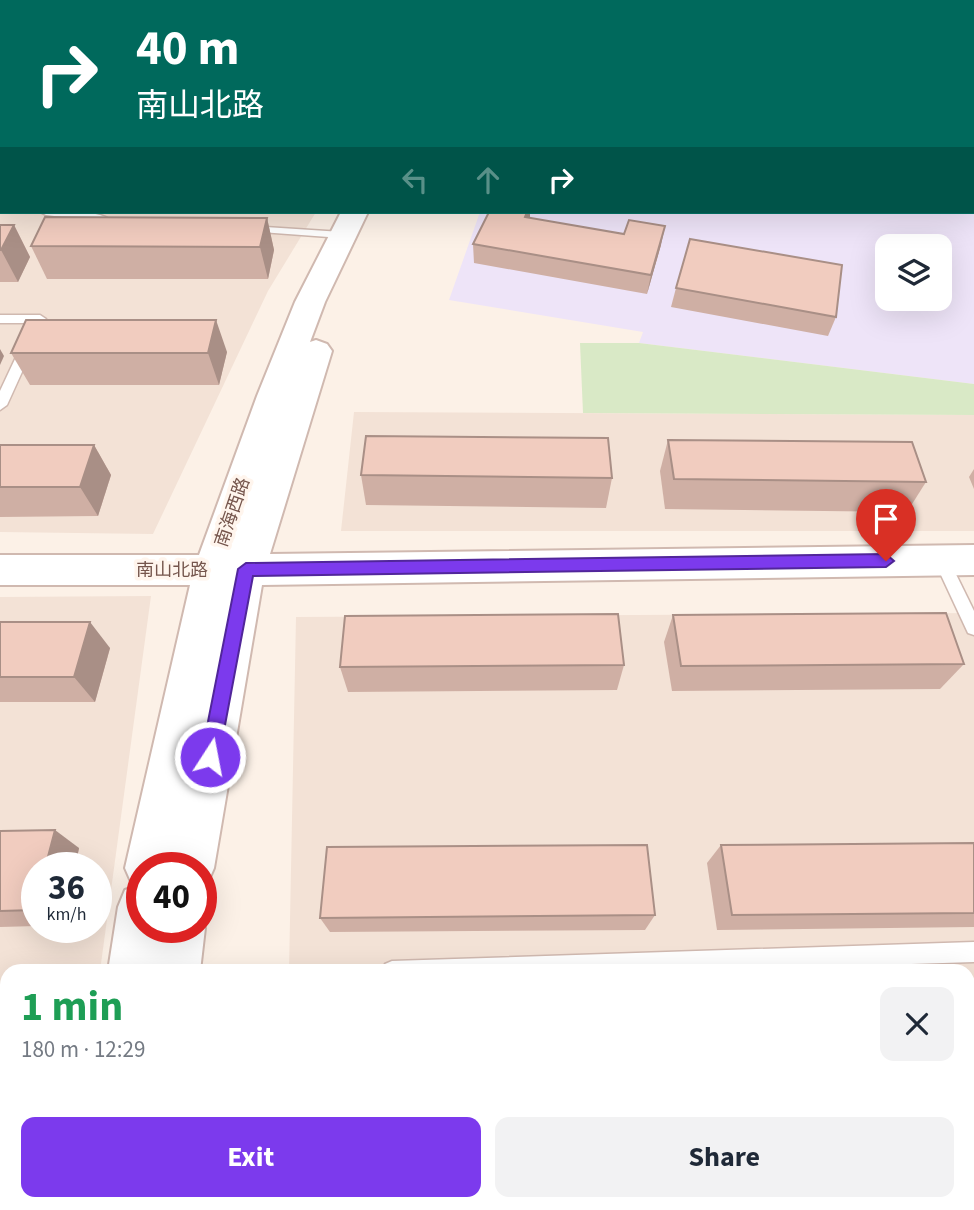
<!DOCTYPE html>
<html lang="en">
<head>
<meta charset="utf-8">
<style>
	:root { --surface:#fff; --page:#f2f2f3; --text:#1f2937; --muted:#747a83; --accent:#7c3aed }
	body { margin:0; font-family:"Source Sans 3","Noto Sans SC",sans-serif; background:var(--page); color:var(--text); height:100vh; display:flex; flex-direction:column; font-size:26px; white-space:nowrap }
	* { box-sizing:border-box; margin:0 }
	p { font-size:23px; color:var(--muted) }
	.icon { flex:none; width:38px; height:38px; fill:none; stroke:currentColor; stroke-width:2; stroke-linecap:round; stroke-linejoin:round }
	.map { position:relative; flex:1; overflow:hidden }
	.side { position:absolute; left:0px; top:964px; width:975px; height:247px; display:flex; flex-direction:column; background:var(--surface); border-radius:21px 21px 0 0; box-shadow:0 7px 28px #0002 }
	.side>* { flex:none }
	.banner { position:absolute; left:0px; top:0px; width:975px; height:214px; box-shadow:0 7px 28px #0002; background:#00695c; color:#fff; overflow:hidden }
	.fabs { position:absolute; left:875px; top:234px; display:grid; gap:14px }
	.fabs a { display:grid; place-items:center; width:77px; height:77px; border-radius:14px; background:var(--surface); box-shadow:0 7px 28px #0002; font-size:35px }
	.speed { position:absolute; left:21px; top:852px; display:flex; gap:14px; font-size:35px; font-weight:700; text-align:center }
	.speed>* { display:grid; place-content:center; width:91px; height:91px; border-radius:50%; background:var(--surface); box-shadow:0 7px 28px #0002; line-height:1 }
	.speed small { font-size:18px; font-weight:400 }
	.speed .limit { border:10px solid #d22; background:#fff; color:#111 }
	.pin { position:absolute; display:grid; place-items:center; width:60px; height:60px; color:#fff; margin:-72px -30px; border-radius:50% 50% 50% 0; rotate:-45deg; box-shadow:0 0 7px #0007 }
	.pin .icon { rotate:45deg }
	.me { position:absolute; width:77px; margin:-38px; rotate:11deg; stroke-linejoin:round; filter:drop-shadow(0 0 5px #0008) }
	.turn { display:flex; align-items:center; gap:24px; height:147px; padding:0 21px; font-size:32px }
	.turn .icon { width:91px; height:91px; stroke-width:2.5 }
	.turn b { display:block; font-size:49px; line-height:60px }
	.lanes { display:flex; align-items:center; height:66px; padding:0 21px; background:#0003; justify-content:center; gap:35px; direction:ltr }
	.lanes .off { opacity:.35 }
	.round { display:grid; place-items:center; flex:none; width:74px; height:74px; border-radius:14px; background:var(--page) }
	.headline { display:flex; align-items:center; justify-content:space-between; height:119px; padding:0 21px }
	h1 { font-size:42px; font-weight:700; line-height:52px; color:#1e9e55 }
	.cta { display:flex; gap:14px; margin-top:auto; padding:14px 21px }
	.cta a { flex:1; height:80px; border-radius:14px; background:var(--accent); color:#fff; font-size:28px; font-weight:700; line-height:80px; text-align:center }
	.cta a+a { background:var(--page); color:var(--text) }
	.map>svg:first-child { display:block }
</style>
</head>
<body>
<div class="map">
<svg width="974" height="1210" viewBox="0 0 974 1210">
	<rect width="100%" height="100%" fill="#fcf1e7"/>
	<!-- residential -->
	<g fill="#f3e2d6" fill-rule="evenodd">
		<path d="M 566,0 L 974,0 L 974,57 L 973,2 Z"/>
		<path d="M 0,26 L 2,212 L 316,212 L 268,291 L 153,534 L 0,532 Z"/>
		<path d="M 354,412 L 974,415 L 974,531 L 341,531 Z"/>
		<path d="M 151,596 L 100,971 L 7,971 L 7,1204 L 69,1204 L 68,1210 L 0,1210 L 0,597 ZM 37,868 L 96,868 L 96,928 L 37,928 Z"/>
		<path d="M 974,613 L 974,1210 L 284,1210 L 284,1204 L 968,1204 L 968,971 L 289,971 L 296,617 Z"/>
	</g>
	<!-- education -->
	<path fill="#eee4f8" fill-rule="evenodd" d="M 974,98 L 974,384 L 639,343 L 643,332 L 449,300 L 480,212 L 973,212 ZM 887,247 L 940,247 L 940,299 L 887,299 Z"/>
	<!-- green -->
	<path fill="#d9e9c6" d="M 580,343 L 639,343 L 974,384 L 974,415 L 583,413 Z"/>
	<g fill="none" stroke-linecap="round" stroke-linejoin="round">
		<defs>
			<g id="service">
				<rect x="0" y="200" width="2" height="6"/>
				<path d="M 40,212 C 58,211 95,210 109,219 L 103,222 L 46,215 Z"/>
				<path d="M 251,226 L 342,232 L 348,235 L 342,238 L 247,231 L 245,229 Z"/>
				<path d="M 0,315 L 40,315 L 46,319 L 7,405 L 0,410 L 0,391 L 32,323 L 0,323 Z"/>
				<path d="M 942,554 L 947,556 L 974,611 L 974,635 L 968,633 L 934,560 L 937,556 Z"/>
				<path d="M 974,942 L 974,962 L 691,971 L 382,971 L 385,964 L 392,961 Z"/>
			</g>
			<g id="tertiary">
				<path d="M 341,212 L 368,212 L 325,302 L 310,342 L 316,340 L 327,344 L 332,351 L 270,554 L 974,545 L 974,575 L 262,585 L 214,868 L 207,884 L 201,887 L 201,868 L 142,868 L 142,928 L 201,928 L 201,919 L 205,928 L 200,971 L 108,971 L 118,907 L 125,890 L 136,886 L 132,884 L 125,868 L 190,585 L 0,585 L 0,555 L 199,555 L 257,396 L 295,302 Z"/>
				<path d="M 71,1204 L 176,1204 L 176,1210 L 70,1210 Z"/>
			</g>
			<g id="primary">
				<path d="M 394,0 L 423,0 L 424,2 L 395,2 Z"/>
				<path d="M 487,0 L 518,0 L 519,2 L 488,2 Z"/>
				<rect x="973" y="80" width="1" height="14"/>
			</g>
		</defs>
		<!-- service casing -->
		<use href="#service" stroke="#d0b9b0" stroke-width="3"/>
		<!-- tertiary casing -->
		<use href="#tertiary" stroke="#d0b9b0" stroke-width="4"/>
		<!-- primary casing -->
		<use href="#primary" stroke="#d8cfcd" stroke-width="4"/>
		<!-- service -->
		<use href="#service" fill="#fff" fill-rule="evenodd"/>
		<!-- tertiary -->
		<use href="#tertiary" fill="#fff" fill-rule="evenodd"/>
		<!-- primary -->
		<use href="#primary" fill="#f8cca2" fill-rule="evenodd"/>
	</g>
	<!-- wall -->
	<g fill="#cfafa4">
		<rect x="0" y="16" width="2" height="47"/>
		<path d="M 0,101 L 2,101 L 2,155 L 0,154 Z"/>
		<path d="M 489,212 L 530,212 L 530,218 L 661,245 L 647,294 L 474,263 L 473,244 Z"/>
		<path d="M 267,218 L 274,250 L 268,279 L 47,279 L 31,246 Z"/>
		<path d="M 0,225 L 14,225 L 30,257 L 18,282 L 0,282 Z"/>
		<path d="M 676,288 L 836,317 L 828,336 L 671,307 Z"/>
		<path d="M 227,352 L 219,385 L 30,385 L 11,353 Z"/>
		<path d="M 668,440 L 926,482 L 907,512 L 665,509 L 660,471 Z"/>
		<path d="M 0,445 L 94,445 L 111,475 L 98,516 L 0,517 Z"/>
		<path d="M 974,469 L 974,489 L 969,477 Z"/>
		<path d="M 361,475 L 612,478 L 606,508 L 366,505 Z"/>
		<path d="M 673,615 L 964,664 L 940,689 L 672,691 L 664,642 Z"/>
		<path d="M 0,622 L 110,648 L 95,702 L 0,702 Z"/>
		<path d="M 624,665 L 617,690 L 348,692 L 340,667 Z"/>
		<path d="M 0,831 L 79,848 L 75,868 L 37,868 L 37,926 L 0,927 Z"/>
		<path d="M 974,843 L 974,927 L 717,930 L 707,863 L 721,845 Z"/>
		<path d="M 655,915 L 645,930 L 330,932 L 320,918 Z"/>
		<path d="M 777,1204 L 968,1204 L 974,1210 L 778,1210 Z"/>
	</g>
	<!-- shaded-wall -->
	<g fill="#a98f86">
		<path d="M 527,212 L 530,212 L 530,223 L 525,217 Z"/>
		<path d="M 267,218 L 274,250 L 268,279 L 260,247 Z"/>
		<path d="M 14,225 L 30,257 L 18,282 L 1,250 Z"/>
		<path d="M 665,226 L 661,245 L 647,294 L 651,275 Z"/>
		<path d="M 216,320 L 227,352 L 219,385 L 208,353 Z"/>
		<path d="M 0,349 L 4,356 L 0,365 Z"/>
		<path d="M 94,445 L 111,475 L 98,516 L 80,487 Z"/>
		<path d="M 90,622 L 110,648 L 95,702 L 74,677 Z"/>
		<path d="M 55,830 L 79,848 L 75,868 L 45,868 Z"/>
		<path d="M 0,1098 L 7,1099 L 7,1116 L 0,1147 Z"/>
	</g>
	<!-- building -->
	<g fill="#f1ccbf" stroke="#a98f86" stroke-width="2">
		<rect x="0" y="16" width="2" height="17"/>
		<path d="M 0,101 L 2,101 L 2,126 L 0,125 Z"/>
		<path d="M 489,212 L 527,212 L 525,217 L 624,234 L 629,220 L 665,226 L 651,275 L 473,244 Z"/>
		<path d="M 45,217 L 267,218 L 260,247 L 31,246 Z"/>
		<path d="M 0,225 L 14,225 L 1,250 L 0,250 Z"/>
		<path d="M 690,239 L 842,265 L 836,317 L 676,288 Z"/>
		<path d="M 26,320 L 216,320 L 208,353 L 11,353 Z"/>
		<path d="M 366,436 L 608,438 L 612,478 L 361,475 Z"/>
		<path d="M 668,440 L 912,442 L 926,482 L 674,479 Z"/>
		<path d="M 0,445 L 94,445 L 80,487 L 0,487 Z"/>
		<path d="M 946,613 L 964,664 L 681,666 L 673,615 Z"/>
		<path d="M 618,614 L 624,665 L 340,667 L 345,616 Z"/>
		<path d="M 0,622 L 90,622 L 74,677 L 0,677 Z"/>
		<path d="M 55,830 L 45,868 L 37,868 L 37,902 L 35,910 L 0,911 L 0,831 Z"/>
		<path d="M 974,843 L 974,913 L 732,915 L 721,845 Z"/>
		<path d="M 647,845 L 655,915 L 320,918 L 327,847 Z"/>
		<path d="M 968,1153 L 974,1153 L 974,1210 L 799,1210 L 798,1204 L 968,1204 Z"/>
		<path d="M 312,1204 L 706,1204 L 707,1210 L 311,1210 Z"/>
	</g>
	<!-- route -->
	<path fill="#7c3aed" stroke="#51269a" stroke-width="2" d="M 886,554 L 894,561 L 886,567 L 253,576 L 219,757 L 216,763 L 210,766 L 204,763 L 201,757 L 238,569 L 246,563 Z"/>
	<g text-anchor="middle" stroke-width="7" stroke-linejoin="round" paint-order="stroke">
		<!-- street labels -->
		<g font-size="18" fill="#75554c" stroke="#fff5ed">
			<text transform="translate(232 512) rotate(-71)" y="6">南海西路</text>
			<text x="172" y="576">南山北路</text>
		</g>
	</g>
</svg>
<div class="fabs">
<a><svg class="icon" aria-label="layers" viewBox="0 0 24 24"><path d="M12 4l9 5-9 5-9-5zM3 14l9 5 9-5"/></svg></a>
</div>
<div class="speed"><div>36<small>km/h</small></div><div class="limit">40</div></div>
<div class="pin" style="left:886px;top:561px;background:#d93025"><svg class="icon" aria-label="arrive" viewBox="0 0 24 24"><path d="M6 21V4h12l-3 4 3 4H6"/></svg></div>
<svg class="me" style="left:210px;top:757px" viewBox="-20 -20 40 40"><circle r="17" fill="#7c3aed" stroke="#fff" stroke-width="3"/><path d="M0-11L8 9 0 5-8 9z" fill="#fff"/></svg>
<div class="banner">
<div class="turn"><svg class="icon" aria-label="right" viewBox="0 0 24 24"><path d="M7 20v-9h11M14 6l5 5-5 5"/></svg><div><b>40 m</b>南山北路</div></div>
<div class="lanes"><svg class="icon off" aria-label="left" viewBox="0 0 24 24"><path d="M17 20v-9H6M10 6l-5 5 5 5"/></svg><svg class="icon off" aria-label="ahead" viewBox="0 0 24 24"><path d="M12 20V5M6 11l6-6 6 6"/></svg><svg class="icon" aria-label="right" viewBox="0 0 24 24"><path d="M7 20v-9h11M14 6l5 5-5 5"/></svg></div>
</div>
<section class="side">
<div class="headline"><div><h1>1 min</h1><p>180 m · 12:29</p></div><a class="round"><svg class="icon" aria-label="close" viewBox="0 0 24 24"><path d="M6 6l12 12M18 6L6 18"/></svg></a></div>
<div class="cta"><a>Exit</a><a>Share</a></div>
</section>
</div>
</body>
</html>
